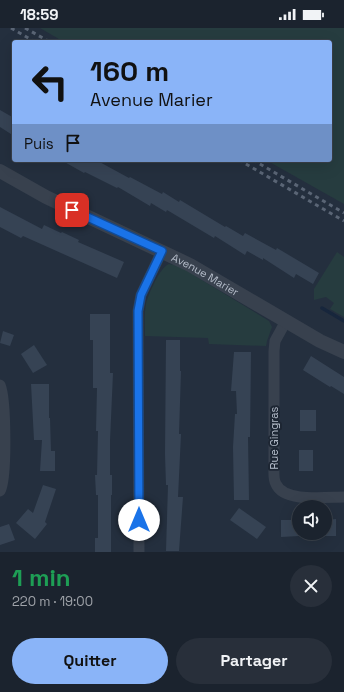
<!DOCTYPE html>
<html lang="fr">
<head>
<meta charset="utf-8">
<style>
	:root { --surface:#1b232e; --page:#282f3a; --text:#f1f3f6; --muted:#a0a4aa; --line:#39404a; --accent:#8ab4f8 }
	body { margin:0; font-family:"Space Grotesk",sans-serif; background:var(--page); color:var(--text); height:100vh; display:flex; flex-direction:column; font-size:15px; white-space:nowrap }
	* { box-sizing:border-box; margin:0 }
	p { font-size:13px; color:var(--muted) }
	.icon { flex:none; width:22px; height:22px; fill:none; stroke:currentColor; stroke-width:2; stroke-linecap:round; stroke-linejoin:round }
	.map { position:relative; height:524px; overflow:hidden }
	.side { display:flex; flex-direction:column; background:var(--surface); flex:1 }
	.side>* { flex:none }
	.banner { position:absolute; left:12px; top:12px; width:320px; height:122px; border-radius:4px; box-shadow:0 4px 16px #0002,0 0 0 1px var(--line); background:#8ab4f8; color:#111; overflow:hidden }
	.fabs { position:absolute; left:292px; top:472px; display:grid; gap:8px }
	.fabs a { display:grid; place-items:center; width:40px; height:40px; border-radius:50%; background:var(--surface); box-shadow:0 4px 16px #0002,0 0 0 1px var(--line); font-size:20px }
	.pin { position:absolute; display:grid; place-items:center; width:34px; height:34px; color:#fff; margin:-17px; border-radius:8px; box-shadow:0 2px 6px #0006 }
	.me { position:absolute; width:44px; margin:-22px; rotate:0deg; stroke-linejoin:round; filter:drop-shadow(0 0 3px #0008) }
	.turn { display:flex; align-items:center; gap:14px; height:84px; padding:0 12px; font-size:18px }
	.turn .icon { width:52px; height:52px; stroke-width:2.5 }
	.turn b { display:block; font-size:28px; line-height:34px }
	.then { display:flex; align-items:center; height:38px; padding:0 12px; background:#0003; gap:8px; font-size:15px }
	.round { display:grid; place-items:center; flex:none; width:42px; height:42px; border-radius:21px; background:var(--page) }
	.headline { display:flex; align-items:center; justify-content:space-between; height:68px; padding:0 12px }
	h1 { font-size:24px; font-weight:800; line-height:30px; color:#1e9e55 }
	.button { display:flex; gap:8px; margin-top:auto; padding:8px 12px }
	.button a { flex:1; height:46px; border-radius:24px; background:var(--accent); color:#111; font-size:16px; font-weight:800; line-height:46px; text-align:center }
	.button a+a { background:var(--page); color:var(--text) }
	.status { display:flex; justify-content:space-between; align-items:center; height:28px; padding:0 20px; background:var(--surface); direction:ltr }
	.status svg { height:11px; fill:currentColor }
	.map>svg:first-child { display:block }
</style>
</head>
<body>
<div class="status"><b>18:59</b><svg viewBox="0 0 49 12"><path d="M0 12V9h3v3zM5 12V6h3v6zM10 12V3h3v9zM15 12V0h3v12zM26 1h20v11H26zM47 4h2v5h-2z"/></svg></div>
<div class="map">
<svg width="344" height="524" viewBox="0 0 344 524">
	<rect width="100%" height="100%" fill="#242f3e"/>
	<!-- green -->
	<g fill="#263c3f">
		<path d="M 40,0 L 344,0 L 344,176 L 266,132 L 330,132 L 330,14 L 64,14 Z"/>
		<path d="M 337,224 L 344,229 L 344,289 L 330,281 L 334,275 L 326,269 L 314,272 L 314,261 Z"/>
		<path d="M 169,236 L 179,238 L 269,293 L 272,299 L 267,313 L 266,318 L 209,316 L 208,310 L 145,308 C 145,298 144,286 146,276 C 148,267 160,239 169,236 Z"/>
	</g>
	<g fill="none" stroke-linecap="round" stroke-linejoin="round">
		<!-- stream -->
		<path stroke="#17263c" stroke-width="3.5" d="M 322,280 L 344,293"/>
	</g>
	<!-- building -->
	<g fill="#364354">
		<path d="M 0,82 L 14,90 L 14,108 L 0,99 Z"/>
		<path d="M 61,132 L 96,132 L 129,150 L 130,149 L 162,166 L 163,164 L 179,174 L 180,172 L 225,199 L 226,198 L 243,208 L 245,205 L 276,222 L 277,220 L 319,245 L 313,256 L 296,246 L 294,250 L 263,230 L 263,232 L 247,223 L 245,227 L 215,208 L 214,210 L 167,182 L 166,184 L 151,175 L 150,178 L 118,159 L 117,160 L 85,144 L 84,145 Z"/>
		<path d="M 0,179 L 42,201 L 44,197 L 61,205 L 62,204 L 79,212 L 78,214 L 124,234 L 117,250 L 23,208 L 21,210 L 0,199 Z"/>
		<path d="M 90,286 L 110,286 L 110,345 L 113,345 L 110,413 L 110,447 L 112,447 L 112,467 L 111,467 L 111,524 L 95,524 L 95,510 L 98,510 L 98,467 L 96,467 L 95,447 L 97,447 L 98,403 L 96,403 L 97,360 L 93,360 L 93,312 L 90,312 Z"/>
		<path d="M 3,303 L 14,307 L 10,318 L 0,315 Z"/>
		<path d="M 166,312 L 180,312 L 180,343 L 181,343 L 179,406 L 181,406 L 178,469 L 183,469 L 179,523 L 166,523 L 168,457 L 166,457 L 165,426 Z"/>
		<path d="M 34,317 L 47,337 L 33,345 L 21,326 Z"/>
		<path d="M 234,324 L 251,324 L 250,409 L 248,409 L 249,472 L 234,472 L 233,419 L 235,386 L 237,386 L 236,363 L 231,363 Z"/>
		<path d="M 311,328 L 344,349 L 344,366 L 331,358 L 330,359 L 303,342 Z"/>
		<path d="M 31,356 L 49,356 L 49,390 L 50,390 L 51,423 L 55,423 L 55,443 L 40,443 L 42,412 L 34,412 Z"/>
		<rect x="300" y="382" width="16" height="21"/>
		<rect x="299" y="422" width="14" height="21"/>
		<path d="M 43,457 L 56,461 L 45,494 L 47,496 L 35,511 L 16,495 L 28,481 L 33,485 Z"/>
		<path d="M 239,480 L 266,499 L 257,511 L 230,492 Z"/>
		<path d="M 336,491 L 336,508 L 325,508 L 325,492 Z"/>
		<path d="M 281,492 L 299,492 L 299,508 L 281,509 Z"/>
		<path d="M 9,496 L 15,512 L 0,517 L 0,499 Z"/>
	</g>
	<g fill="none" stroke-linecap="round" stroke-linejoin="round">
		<!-- minor -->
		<g stroke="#38414e" stroke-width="11">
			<path d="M 286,293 L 275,313 L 274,323 L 274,438 C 274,444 273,451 276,456 C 284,475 327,469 344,469"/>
			<path d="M 0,357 C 6,371 7,451 0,463"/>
			<path d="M 139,524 L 138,283 L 141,267 L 162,223"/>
		</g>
		<!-- tertiary -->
		<path stroke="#38414e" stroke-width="14" id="s1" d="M 0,143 L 46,169 L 190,237 L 320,313 L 344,324"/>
		<!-- rail -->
		<g stroke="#5a6575" stroke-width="3" stroke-dasharray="4 4" stroke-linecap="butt">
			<path d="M 11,0 L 35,14"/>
			<path d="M 25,0 L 50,14"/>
			<path d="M 239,132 L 344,193"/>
			<path d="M 253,132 L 344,185"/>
		</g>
	</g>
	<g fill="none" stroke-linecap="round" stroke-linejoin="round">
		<defs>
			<path id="route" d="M 72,182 L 162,223 L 141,267 L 138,283 L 139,492"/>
		</defs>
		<!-- route casing -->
		<use href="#route" stroke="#114b97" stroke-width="10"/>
		<!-- route -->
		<use href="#route" stroke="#1a73e8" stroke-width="7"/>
	</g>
	<g text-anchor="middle" stroke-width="4" stroke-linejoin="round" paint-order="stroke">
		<!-- street labels -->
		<g font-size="11" fill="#b4bcc9" stroke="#1d2633">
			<text dy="4" stroke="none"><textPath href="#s1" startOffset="230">Avenue Marier</textPath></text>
			<text transform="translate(274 410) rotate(-90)" y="4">Rue Gingras</text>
		</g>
	</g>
</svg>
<div class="fabs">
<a><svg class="icon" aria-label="sound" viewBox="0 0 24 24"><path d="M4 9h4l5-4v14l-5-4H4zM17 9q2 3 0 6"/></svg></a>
</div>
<div class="pin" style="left:72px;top:182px;background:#d93025"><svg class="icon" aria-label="arrive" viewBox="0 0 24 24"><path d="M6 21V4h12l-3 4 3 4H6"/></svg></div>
<svg class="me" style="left:139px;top:492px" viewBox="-20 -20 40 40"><circle r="19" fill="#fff"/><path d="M0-13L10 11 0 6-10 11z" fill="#1a73e8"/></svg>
<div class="banner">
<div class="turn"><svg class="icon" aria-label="left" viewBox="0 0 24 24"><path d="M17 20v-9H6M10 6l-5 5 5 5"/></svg><div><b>160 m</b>Avenue Marier</div></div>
<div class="then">Puis<svg class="icon" aria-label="arrive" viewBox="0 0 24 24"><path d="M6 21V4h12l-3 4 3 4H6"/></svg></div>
</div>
</div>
<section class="side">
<div class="headline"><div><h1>1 min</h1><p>220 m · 19:00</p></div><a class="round"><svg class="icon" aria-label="close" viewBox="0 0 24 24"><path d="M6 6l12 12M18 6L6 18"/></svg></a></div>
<div class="button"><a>Quitter</a><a>Partager</a></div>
</section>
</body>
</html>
